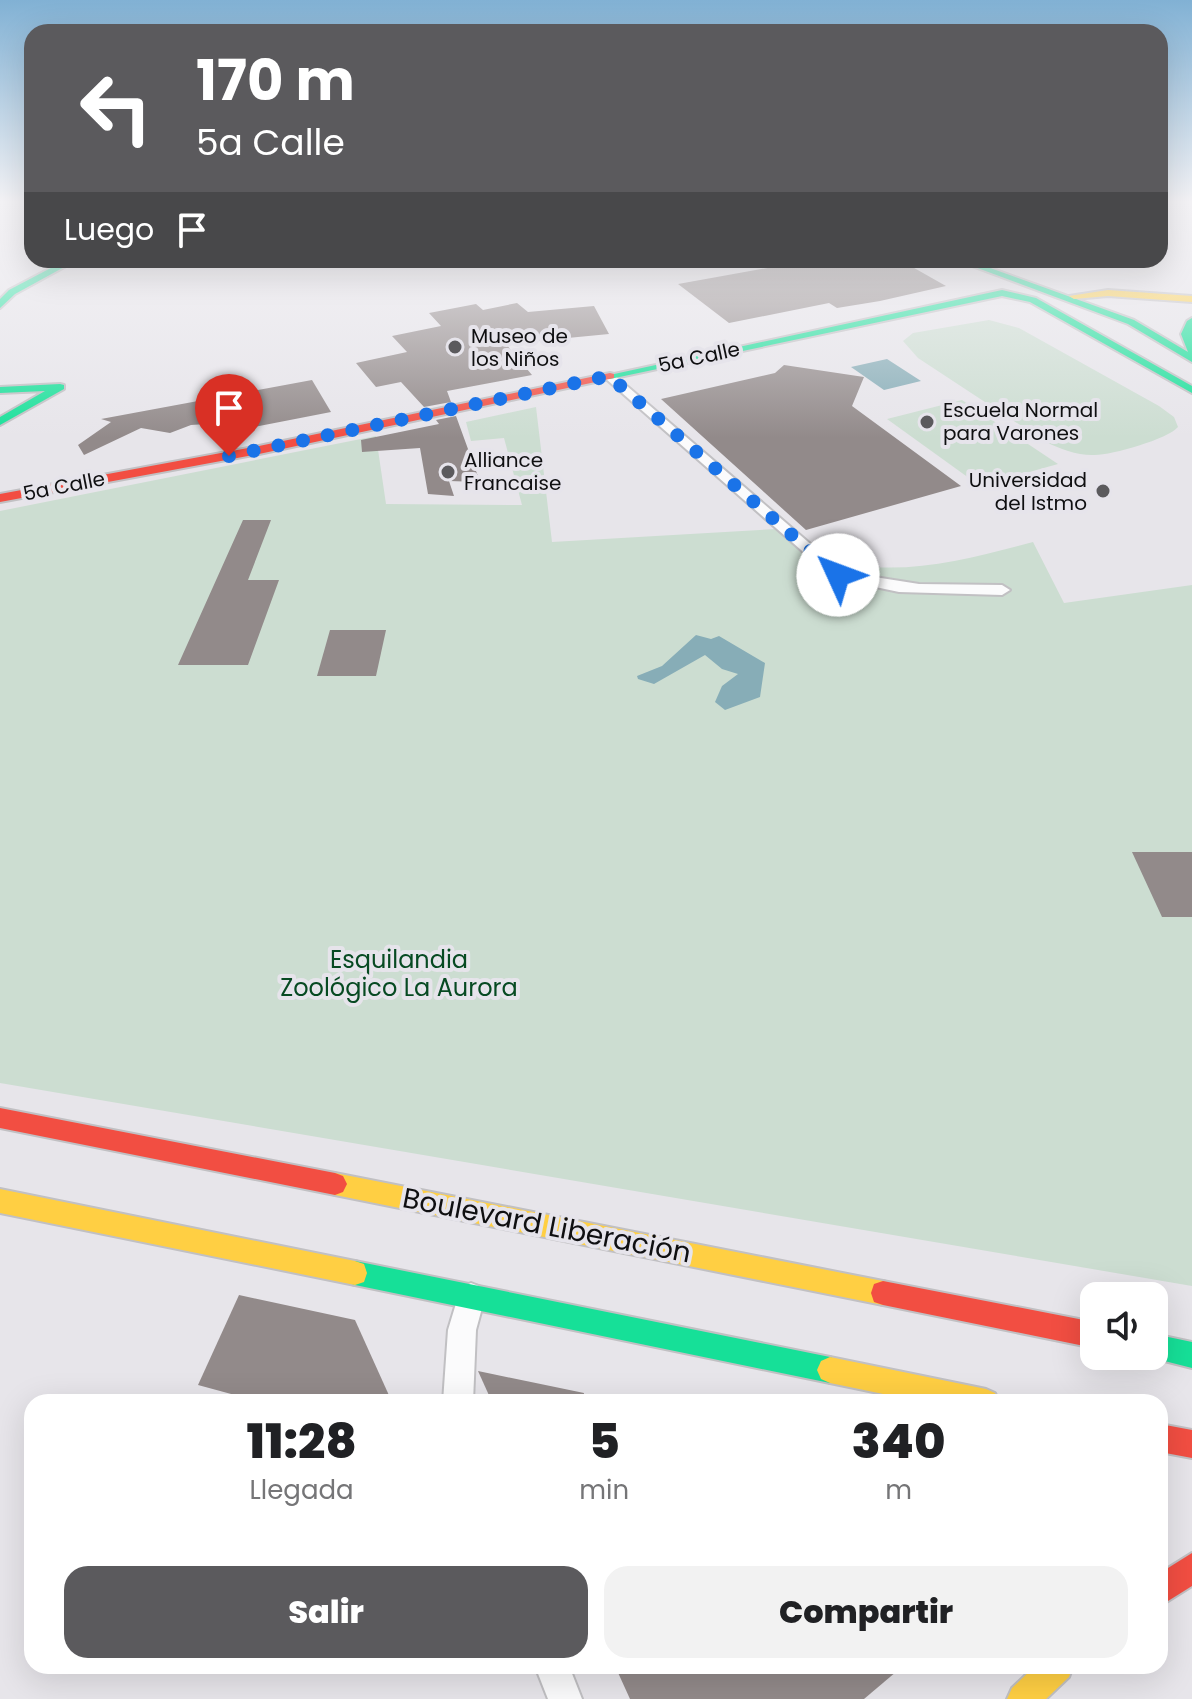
<!DOCTYPE html>
<html lang="es">
<head>
<meta charset="utf-8">
<style>
	:root { --surface:#fff; --page:#f2f2f2; --text:#202124; --muted:#757577; --accent:#5b5a5d }
	body { margin:0; font-family:Poppins,sans-serif; background:var(--page); color:var(--text); height:100vh; display:flex; flex-direction:column; font-size:30px; white-space:nowrap }
	* { box-sizing:border-box; margin:0 }
	p { font-size:26px; color:var(--muted) }
	.icon { flex:none; width:44px; height:44px; fill:none; stroke:currentColor; stroke-width:2; stroke-linecap:round; stroke-linejoin:round }
	.map { position:relative; flex:1; overflow:hidden }
	.drawer { position:absolute; left:24px; top:1394px; width:1144px; height:280px; display:flex; flex-direction:column; background:var(--surface); border-radius:24px; box-shadow:0 8px 32px #0002 }
	.drawer>* { flex:none }
	.top-card { position:absolute; left:24px; top:24px; width:1144px; height:244px; border-radius:24px; box-shadow:0 8px 32px #0002; background:#5b5a5d; color:#fff; overflow:hidden }
	.controls { position:absolute; left:1080px; top:1282px; display:grid; gap:16px }
	.controls a { display:grid; place-items:center; width:88px; height:88px; border-radius:16px; background:var(--surface); box-shadow:0 8px 32px #0002; font-size:40px }
	.pin { position:absolute; display:grid; place-items:center; width:68px; height:68px; color:#fff; margin:-82px -34px; border-radius:50% 50% 50% 0; rotate:-45deg; box-shadow:0 0 8px #0007 }
	.pin .icon { rotate:45deg }
	.me { position:absolute; width:88px; margin:-44px; rotate:313deg; stroke-linejoin:round; filter:drop-shadow(0 0 6px #0008) }
	.turn { display:flex; align-items:center; gap:28px; height:168px; padding:0 40px; font-size:36px }
	.turn .icon { width:104px; height:104px; stroke-width:2.5 }
	.turn b { display:block; font-size:56px; line-height:68px }
	.then { display:flex; align-items:center; height:76px; padding:0 40px; background:#0003; gap:16px; font-size:30px }
	.eta { display:flex; justify-content:space-evenly; align-items:center; height:136px; text-align:center }
	.eta b { font-size:48px; font-weight:800; line-height:56px }
	.cta { display:flex; gap:16px; margin-top:auto; padding:16px 40px }
	.cta a { flex:1; height:92px; border-radius:24px; background:var(--accent); color:#fff; font-size:32px; font-weight:800; line-height:92px; text-align:center }
	.cta a+a { background:var(--page); color:var(--text) }
	.map>svg:first-child { display:block }
</style>
</head>
<body>
<div class="map">
<svg width="1192" height="1699" viewBox="0 0 1192 1699">
	<rect width="100%" height="100%" fill="#e7e5ea"/>
	<!-- green -->
	<g fill="#ccddd1">
		<path d="M 989,320 L 1019,328 L 1159,406 L 1174,417 L 1178,427 C 1168,439 1112,455 1095,455 C 1079,456 1060,449 1046,442 L 918,358 L 903,341 L 913,333 Z"/>
		<path d="M 962,400 L 1058,464 L 980,486 L 887,419 Z"/>
		<path d="M 536,407 L 552,542 L 777,529 C 852,592 948,564 1033,542 L 1064,603 L 1192,585 L 1192,1286 L 0,1083 L 0,511 L 376,436 L 386,504 L 522,505 L 504,438 L 471,441 L 466,422 Z"/>
	</g>
	<!-- water -->
	<g fill="#87adb7">
		<path d="M 887,359 L 921,381 L 884,390 L 851,367 Z"/>
		<path d="M 696,635 L 711,639 L 719,636 L 765,663 L 760,697 L 725,710 L 715,702 L 722,686 L 738,674 L 722,669 L 705,655 L 654,684 L 638,679 L 637,676 L 662,666 Z"/>
	</g>
	<!-- building -->
	<g fill="#928a8a">
		<path d="M 812,260 L 900,260 L 946,286 L 880,301 L 837,308 L 829,303 L 729,323 L 678,284 Z"/>
		<path d="M 517,303 L 528,312 L 594,306 L 609,334 L 506,344 L 532,375 L 447,391 L 451,402 L 424,407 L 401,382 L 376,387 L 356,363 L 407,352 L 392,336 L 441,326 L 429,313 L 476,304 L 483,310 Z"/>
		<path d="M 784,365 L 864,377 L 852,406 L 961,486 L 806,530 L 661,399 L 775,373 Z"/>
		<path d="M 312,380 L 331,412 L 224,433 L 221,423 L 191,425 L 170,433 L 141,428 L 84,455 L 78,445 L 111,422 L 101,419 Z"/>
		<path d="M 456,416 L 480,482 L 449,481 L 454,496 L 428,494 L 420,448 L 362,452 L 361,440 L 439,424 L 436,420 Z"/>
		<path d="M 243,520 L 271,520 L 248,580 L 279,580 L 248,665 L 178,665 Z"/>
		<path d="M 330,630 L 386,630 L 376,676 L 317,676 Z"/>
		<path d="M 1132,852 L 1192,852 L 1192,917 L 1162,917 Z"/>
		<path d="M 239,1295 L 355,1320 L 392,1402 L 261,1402 L 198,1385 Z"/>
		<path d="M 478,1371 L 584,1393 L 583,1402 L 492,1402 Z"/>
		<path d="M 615,1666 L 903,1666 L 864,1699 L 630,1699 Z"/>
	</g>
	<g fill="none" stroke-linecap="round" stroke-linejoin="round">
		<defs>
			<g id="street">
				<path d="M 605,374 L 613,374 L 843,572 L 919,584 L 1002,585 L 1010,590 L 1002,595 L 899,592 L 833,578 L 605,378 Z"/>
				<path d="M 471,1283 L 481,1287 L 485,1297 L 476,1330 L 473,1402 L 443,1402 L 448,1330 L 461,1287 Z"/>
				<path d="M 535,1666 L 569,1666 L 582,1699 L 548,1699 Z"/>
			</g>
			<g id="fast">
				<path d="M 66,260 L 77,260 L 15,294 L 0,308 L 0,299 L 9,290 Z"/>
				<path d="M 956,260 L 968,260 L 1134,320 L 1188,352 L 1181,334 L 1187,321 L 1192,318 L 1192,362 L 1128,324 Z"/>
				<path d="M 1002,290 L 1036,298 L 1192,386 L 1192,393 L 1030,302 L 1002,296 L 610,379 L 605,376 Z"/>
				<path d="M 60,384 L 64,385 L 64,389 L 0,425 L 0,417 L 45,391 L 0,393 L 0,387 Z"/>
				<path d="M 355,1261 L 830,1357 L 839,1361 L 843,1370 L 839,1379 L 830,1383 L 355,1285 L 346,1282 L 343,1273 L 346,1264 Z"/>
				<path d="M 1154,1334 L 1192,1342 L 1192,1368 L 1145,1356 L 1154,1356 Z"/>
			</g>
			<g id="slow">
				<path d="M 1108,290 L 1192,296 L 1192,302 L 1108,296 L 1074,299 L 1069,296 Z"/>
				<path d="M 335,1173 L 883,1281 L 892,1284 L 895,1293 L 892,1302 L 883,1305 L 335,1195 L 327,1192 L 323,1184 L 327,1176 Z"/>
				<path d="M 0,1189 L 355,1261 L 364,1264 L 367,1273 L 364,1282 L 355,1285 L 0,1213 Z"/>
				<path d="M 830,1357 L 986,1389 L 995,1393 L 999,1402 L 922,1402 L 830,1383 L 821,1379 L 817,1370 L 821,1361 Z"/>
				<path d="M 1035,1666 L 1073,1666 L 1069,1677 L 1046,1699 L 1007,1699 L 1012,1688 Z"/>
			</g>
			<g id="jam">
				<path d="M 610,373 L 614,374 L 614,378 L 259,454 L 0,502 L 0,494 L 259,446 Z"/>
				<path d="M 0,1108 L 335,1173 L 343,1176 L 347,1184 L 343,1192 L 335,1195 L 0,1128 Z"/>
				<path d="M 883,1281 L 1094,1322 L 1094,1348 L 883,1305 L 874,1302 L 871,1293 L 874,1284 Z"/>
				<path d="M 1160,1424 L 1192,1430 L 1192,1458 L 1160,1452 Z"/>
				<path d="M 1192,1553 L 1192,1586 L 1160,1606 L 1160,1573 Z"/>
			</g>
		</defs>
		<!-- street casing -->
		<use href="#street" stroke="#c1c0c3" stroke-width="4"/>
		<!-- fast casing -->
		<use href="#fast" stroke="#c1c0c3" stroke-width="4"/>
		<!-- slow casing -->
		<use href="#slow" stroke="#c1c0c3" stroke-width="4"/>
		<!-- jam casing -->
		<use href="#jam" stroke="#c1c0c3" stroke-width="4"/>
		<!-- street -->
		<use href="#street" fill="#fbfbfc" fill-rule="evenodd"/>
		<!-- fast -->
		<use href="#fast" fill="#16e098" fill-rule="evenodd"/>
		<!-- slow -->
		<use href="#slow" fill="#ffcf43" fill-rule="evenodd"/>
		<!-- jam -->
		<use href="#jam" fill="#f24e42" fill-rule="evenodd"/>
	</g>
	<!-- sky -->
	<linearGradient id="sky" x2="0" y2="1"><stop stop-color="#81b1d4"/><stop offset="0.46" stop-color="#f4f3f6"/><stop offset="1" stop-color="#f4f3f6" stop-opacity="0"/></linearGradient>
	<rect width="1192" height="438" fill="url(#sky)"/>
	<g fill="none" stroke-linecap="round" stroke-linejoin="round">
		<!-- route -->
		<path stroke="#1a73e8" stroke-width="14" stroke-dasharray="0 25.2" d="M 229,456 L 609,376 L 838,575"/>
	</g>
	<!-- markers -->
	<g fill="#5b5a5d" stroke="#e6e4eb" stroke-width="3">
		<circle cx="455" cy="347" r="8"/>
		<circle cx="927" cy="422" r="8"/>
		<circle cx="448" cy="472" r="8"/>
		<circle cx="1103" cy="491" r="8"/>
	</g>
	<g text-anchor="middle" stroke-width="8" stroke-linejoin="round" paint-order="stroke">
		<!-- far-poi labels -->
		<g font-size="20" fill="#0f0f11" stroke="#e6e4eb" text-anchor="start">
			<text x="471" y="343">Museo de<tspan x="471" dy="23">los Niños</tspan></text>
			<text x="943" y="417">Escuela Normal<tspan x="943" dy="23">para Varones</tspan></text>
			<text x="464" y="467">Alliance<tspan x="464" dy="23">Francaise</tspan></text>
			<text x="1087" y="487" text-anchor="end">Universidad<tspan x="1087" dy="23">del Istmo</tspan></text>
		</g>
		<!-- far-street labels -->
		<g font-size="20" fill="#0f0f11" stroke="#e6e4eb">
			<text transform="translate(699 357) rotate(-12)" y="7">5a Calle</text>
			<text transform="translate(64 486) rotate(-11)" y="7">5a Calle</text>
		</g>
		<!-- park labels -->
		<g font-size="24" fill="#074a22" stroke="#e6e4eb">
			<text x="399" y="968">Esquilandia<tspan x="399" dy="28">Zoológico La Aurora</tspan></text>
		</g>
		<!-- near-street labels -->
		<g font-size="28" fill="#0f0f11" stroke="#e6e4eb">
			<text transform="translate(547 1225) rotate(11)" y="10">Boulevard Liberación</text>
		</g>
	</g>
</svg>
<div class="controls">
<a><svg class="icon" aria-label="sound" viewBox="0 0 24 24"><path d="M4 9h4l5-4v14l-5-4H4zM17 9q2 3 0 6"/></svg></a>
</div>
<div class="pin" style="left:229px;top:456px;background:#d93025"><svg class="icon" aria-label="arrive" viewBox="0 0 24 24"><path d="M6 21V4h12l-3 4 3 4H6"/></svg></div>
<svg class="me" style="left:838px;top:575px" viewBox="-20 -20 40 40"><circle r="19" fill="#fff"/><path d="M0-13L10 11 0 6-10 11z" fill="#1a73e8"/></svg>
<div class="top-card">
<div class="turn"><svg class="icon" aria-label="left" viewBox="0 0 24 24"><path d="M17 20v-9H6M10 6l-5 5 5 5"/></svg><div><b>170 m</b>5a Calle</div></div>
<div class="then">Luego<svg class="icon" aria-label="arrive" viewBox="0 0 24 24"><path d="M6 21V4h12l-3 4 3 4H6"/></svg></div>
</div>
<section class="drawer">
<div class="eta">
<div><b>11:28</b><p>Llegada</p></div>
<div><b>5</b><p>min</p></div>
<div><b>340</b><p>m</p></div>
</div>
<div class="cta"><a>Salir</a><a>Compartir</a></div>
</section>
</div>
</body>
</html>
